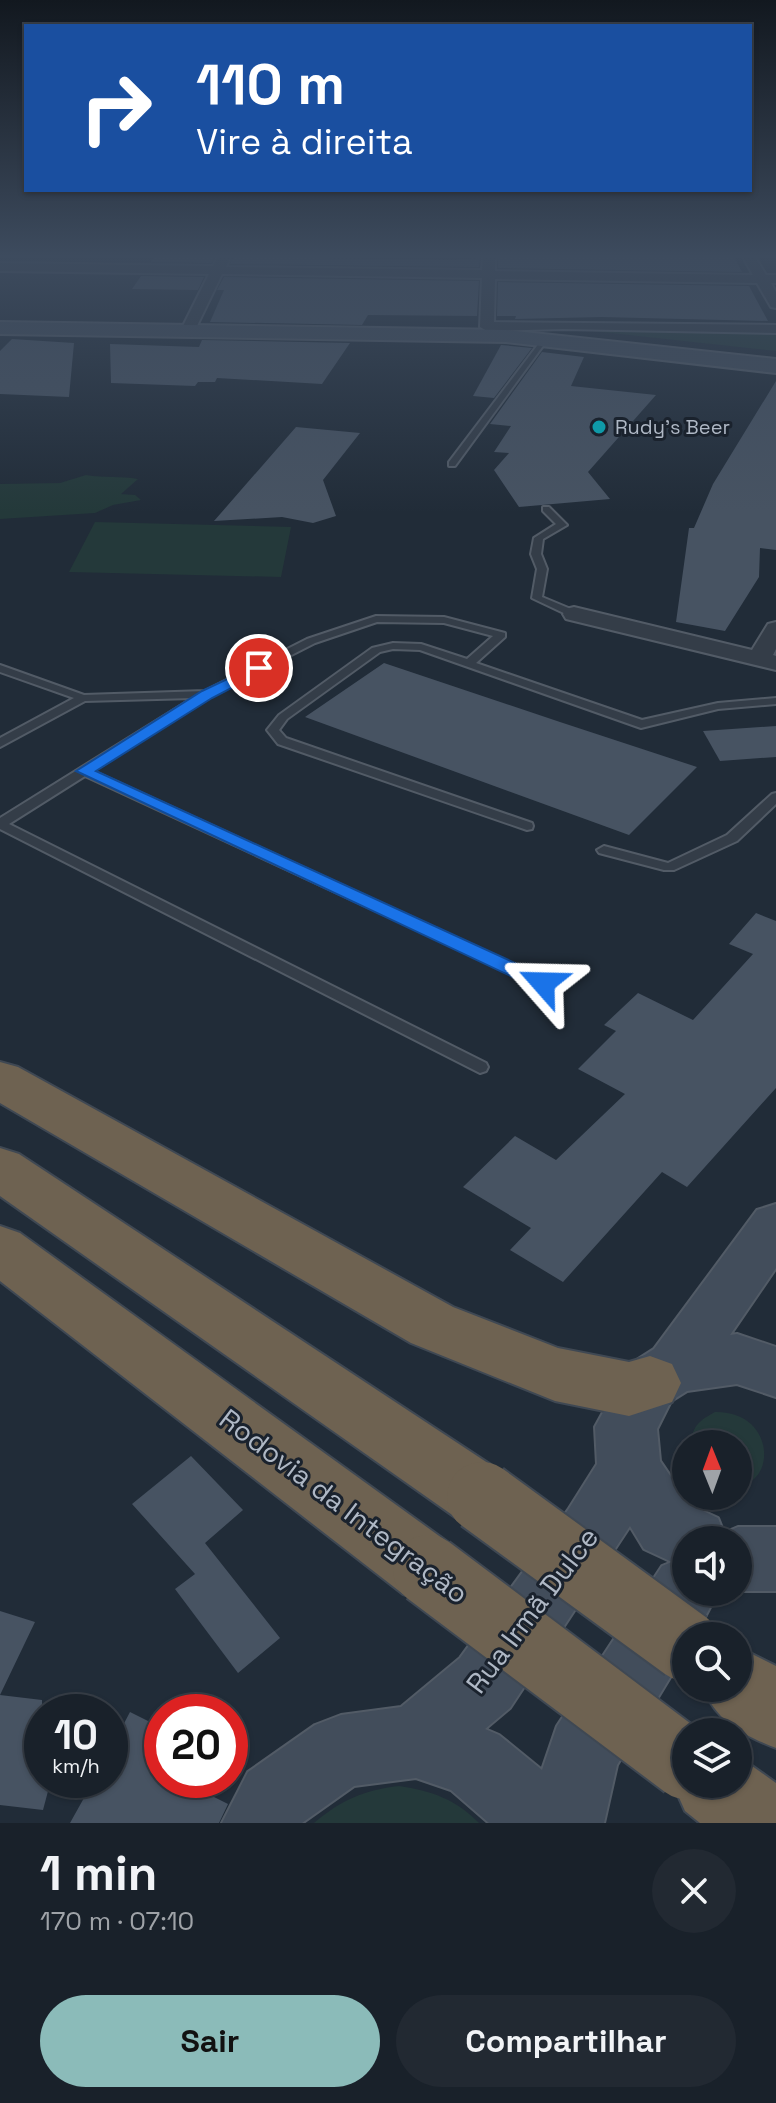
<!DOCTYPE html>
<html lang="pt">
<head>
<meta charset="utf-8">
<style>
	:root { --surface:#19212a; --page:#222932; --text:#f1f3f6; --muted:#9fa3a8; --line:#373e47; --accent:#8bbbb9 }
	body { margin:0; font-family:"Space Grotesk",sans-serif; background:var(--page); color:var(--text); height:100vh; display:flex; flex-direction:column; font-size:30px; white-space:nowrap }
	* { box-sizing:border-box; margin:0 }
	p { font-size:26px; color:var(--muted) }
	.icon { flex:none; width:44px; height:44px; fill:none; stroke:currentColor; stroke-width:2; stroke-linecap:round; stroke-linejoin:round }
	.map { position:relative; height:1823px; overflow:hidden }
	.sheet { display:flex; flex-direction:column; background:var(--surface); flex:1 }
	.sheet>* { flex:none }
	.guide { position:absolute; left:24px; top:24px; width:728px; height:168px; border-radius:0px; box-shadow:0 2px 6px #0004,0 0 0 2px var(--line); background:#1a4fa0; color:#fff; overflow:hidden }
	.needle { width:52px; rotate:359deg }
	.tools { position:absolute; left:672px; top:1430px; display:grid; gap:16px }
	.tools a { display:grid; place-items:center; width:80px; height:80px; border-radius:50%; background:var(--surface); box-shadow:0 2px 6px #0004,0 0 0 2px var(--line); font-size:40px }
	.speed { position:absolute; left:24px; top:1694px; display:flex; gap:16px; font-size:40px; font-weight:700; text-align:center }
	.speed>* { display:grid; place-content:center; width:104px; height:104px; border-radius:50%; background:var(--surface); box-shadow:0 2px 6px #0004,0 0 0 2px var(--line); line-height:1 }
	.speed small { font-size:20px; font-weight:400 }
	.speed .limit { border:12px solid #d22; background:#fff; color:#111 }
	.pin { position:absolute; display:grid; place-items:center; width:68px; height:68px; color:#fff; margin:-34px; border:4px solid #fff; border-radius:50%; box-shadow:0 2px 8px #0007 }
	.me { position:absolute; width:88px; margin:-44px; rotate:295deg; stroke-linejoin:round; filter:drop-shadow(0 0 6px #0008) }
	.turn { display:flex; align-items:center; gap:28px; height:168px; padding:0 40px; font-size:36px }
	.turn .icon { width:104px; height:104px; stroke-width:2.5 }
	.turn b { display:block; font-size:56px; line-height:68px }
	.round { display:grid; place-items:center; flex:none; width:84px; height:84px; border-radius:42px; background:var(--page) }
	.head { display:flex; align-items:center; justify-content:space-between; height:136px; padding:0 40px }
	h1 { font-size:48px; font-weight:700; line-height:60px }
	.primary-button { display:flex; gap:16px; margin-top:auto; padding:16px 40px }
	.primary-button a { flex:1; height:92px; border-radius:48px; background:var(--accent); color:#111; font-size:32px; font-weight:700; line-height:92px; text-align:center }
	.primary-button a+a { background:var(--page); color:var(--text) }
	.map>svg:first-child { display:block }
</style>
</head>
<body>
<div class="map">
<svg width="776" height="1823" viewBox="0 0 776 1823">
	<rect width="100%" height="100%" fill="#212c38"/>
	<!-- green -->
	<g fill="#24393a">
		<path d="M 583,330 L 776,334 L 776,351 Z"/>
		<path d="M 86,475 C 105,478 121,476 138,479 L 121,494 L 135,495 L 141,500 L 113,505 L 95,513 L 0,519 L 0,484 L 60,483 Z"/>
		<path d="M 95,522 L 291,527 L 281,577 L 69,572 Z"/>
		<path d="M 715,1412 C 776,1411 776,1484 738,1485 L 738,1444 L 691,1444 C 692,1426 700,1420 715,1412 Z"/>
		<path d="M 399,1786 C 432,1791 455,1799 479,1823 L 314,1823 C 341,1800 364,1790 399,1786 Z"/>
	</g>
	<!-- building -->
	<g fill="#475362">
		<path d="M 155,257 L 215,257 L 211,263 L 151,262 Z"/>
		<path d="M 233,257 L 453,260 L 480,258 L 479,267 L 230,264 Z"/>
		<path d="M 510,257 L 734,257 L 742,272 L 498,268 L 498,258 Z"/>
		<path d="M 141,276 L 204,277 L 198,290 L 132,289 Z"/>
		<path d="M 224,277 L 479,281 L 477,316 L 368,315 L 362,325 L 210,322 L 224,290 L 217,290 Z"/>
		<path d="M 498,282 L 749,286 L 768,321 L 602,317 L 515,319 L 516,316 L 497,316 Z"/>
		<path d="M 12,339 L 74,343 L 69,397 L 0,394 L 0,351 Z"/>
		<path d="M 202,340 L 350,343 L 322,384 L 217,378 L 215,382 L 198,382 L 195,386 L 111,383 L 110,344 L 199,347 Z"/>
		<path d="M 501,345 L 532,348 L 494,398 L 473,396 Z"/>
		<path d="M 542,352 L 584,357 L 571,386 L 656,395 L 588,472 L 610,499 L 519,507 L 494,470 L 509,453 L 494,452 L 511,426 L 490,424 Z"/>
		<path d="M 776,381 L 776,550 L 760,548 L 759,577 L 725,631 L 676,622 L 689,528 L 694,528 L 713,484 Z"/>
		<path d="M 296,427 L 360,433 L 323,480 L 336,516 L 313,523 L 282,517 L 214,521 Z"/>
		<path d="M 384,663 L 560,722 L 697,767 L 629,835 L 305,717 Z"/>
		<path d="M 776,726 L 776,757 L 720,761 L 703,731 Z"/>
		<path d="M 756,913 L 776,921 L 776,1088 L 687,1187 L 662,1172 L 563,1282 L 510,1250 L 531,1228 L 463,1187 L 515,1136 L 556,1160 L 625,1094 L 578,1069 L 616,1031 L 604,1025 L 638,993 L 693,1020 L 753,954 L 729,944 Z"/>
		<path d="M 191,1456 L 243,1510 L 205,1543 L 280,1638 L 238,1673 L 175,1589 L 195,1574 L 132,1504 Z"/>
		<path d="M 0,1611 L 35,1622 L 0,1695 L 42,1700 L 42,1780 L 51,1780 L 43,1810 L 0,1805 Z"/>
		<path d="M 130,1712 L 162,1728 L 162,1780 L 180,1780 L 228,1804 L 219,1823 L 70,1823 L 94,1780 L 110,1780 L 110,1750 Z"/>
	</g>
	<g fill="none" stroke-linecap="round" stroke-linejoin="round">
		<defs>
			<g id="lane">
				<path d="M 543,338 L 548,339 L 455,466 L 449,466 L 449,462 Z"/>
				<path d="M 543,507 L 549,507 L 567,525 L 543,539 L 541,554 L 547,569 L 542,597 L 578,612 L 578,616 L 570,616 L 532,598 L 537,569 L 531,554 L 534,538 L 556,524 L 543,511 Z"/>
				<path d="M 376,616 L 444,617 L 505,633 L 505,637 L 476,663 L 642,720 L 718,703 L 776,698 L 776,704 L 718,709 L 641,728 L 420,650 L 393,649 L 380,652 L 287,719 L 279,730 L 286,738 L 532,823 L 533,826 L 532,829 L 527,830 L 278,744 L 267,730 L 279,715 L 372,648 L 393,643 L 421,644 L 467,659 L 493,636 L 444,623 L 377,622 L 315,643 L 211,696 L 93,771 L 548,980 L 550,983 L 543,988 L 85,776 L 9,824 L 486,1063 L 488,1067 L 486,1071 L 480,1073 L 0,829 L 0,818 L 193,698 L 85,701 L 0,747 L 0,738 L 74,698 L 0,672 L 0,665 L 84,695 L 205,691 L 307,639 Z"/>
				<path d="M 776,793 L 776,804 L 737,841 L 674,870 L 664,870 L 599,853 L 597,850 L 604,846 L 668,863 L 727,835 L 772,794 Z"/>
			</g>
			<g id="street">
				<path d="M 218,257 L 230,257 L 226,267 L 482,270 L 483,257 L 495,257 L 495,271 L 753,275 L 743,257 L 755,257 L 766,275 L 776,275 L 776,283 L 771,283 L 776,292 L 776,308 L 771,307 L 757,283 L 495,279 L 494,322 L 776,325 L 776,333 L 563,329 L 487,331 L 480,327 L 482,278 L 222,274 L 195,330 L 188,334 L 181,330 L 209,274 L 0,271 L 0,263 L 213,266 Z"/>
				<path d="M 574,607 L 752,650 L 768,624 L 776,622 L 776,649 L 773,655 L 776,656 L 776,670 L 566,619 L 563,614 L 566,609 Z"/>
			</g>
			<g id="secondary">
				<path d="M 0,322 L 506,330 L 776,359 L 776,373 L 506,342 L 0,334 Z"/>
				<path d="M 776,1204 L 776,1268 L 730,1335 L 737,1334 L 776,1347 L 776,1397 L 737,1384 L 687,1391 L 671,1401 L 657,1429 L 660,1461 L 690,1505 L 718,1518 L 724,1533 L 738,1527 L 776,1527 L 776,1591 L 738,1591 L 738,1540 L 686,1540 L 686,1592 L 718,1592 L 695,1636 L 686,1636 L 686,1651 L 617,1765 L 604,1823 L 489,1823 L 451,1790 L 416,1778 L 354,1786 L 302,1823 L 222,1823 L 248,1772 L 315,1725 L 341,1715 L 401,1707 L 460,1658 L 568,1510 L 597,1464 L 595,1427 L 629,1365 L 654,1349 L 757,1210 ZM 630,1526 L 644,1549 L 672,1562 L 662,1566 L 557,1726 L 542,1770 L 499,1735 L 485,1729 L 510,1708 Z"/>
			</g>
			<g id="highway">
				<path d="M 0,1062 L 18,1067 L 453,1307 L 558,1348 L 629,1362 L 650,1356 L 672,1364 L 681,1383 L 672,1402 L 629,1416 L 555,1401 L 411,1343 L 0,1103 Z"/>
				<path d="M 0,1148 L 19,1154 L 506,1475 L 515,1497 L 506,1519 L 482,1528 L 458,1519 L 0,1196 Z"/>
				<path d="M 0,1226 L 20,1233 L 453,1546 L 463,1570 L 453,1594 L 428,1604 L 403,1594 L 0,1281 Z"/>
				<path d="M 738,1647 L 776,1666 L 776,1748 C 743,1735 717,1722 703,1688 L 738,1688 Z"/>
				<path d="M 686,1756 L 686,1784 L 738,1784 L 738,1756 L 776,1783 L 776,1823 L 700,1823 L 685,1811 L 673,1784 Z"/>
			</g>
		</defs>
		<!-- lane casing -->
		<use href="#lane" stroke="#525b66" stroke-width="4"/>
		<!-- street casing -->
		<use href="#street" stroke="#525b66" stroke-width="4"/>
		<!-- secondary casing -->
		<use href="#secondary" stroke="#525b66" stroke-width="4"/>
		<!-- highway casing -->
		<use href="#highway" stroke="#3f4853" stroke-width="4"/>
		<!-- lane -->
		<use href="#lane" fill="#343d48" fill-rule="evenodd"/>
		<!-- street -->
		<use href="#street" fill="#343d48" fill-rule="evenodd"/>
		<!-- secondary -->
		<use href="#secondary" fill="#424d5b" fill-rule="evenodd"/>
		<!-- highway -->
		<use href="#highway" fill="#6e6251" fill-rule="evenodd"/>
		<defs>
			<g id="highway-bridge">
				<path d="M 482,1497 L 686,1646"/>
				<path d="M 428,1570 L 686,1764"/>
			</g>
		</defs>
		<!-- highway-bridge casing -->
		<use href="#highway-bridge" stroke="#3f4853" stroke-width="74" stroke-linecap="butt"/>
		<!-- highway-bridge -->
		<use href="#highway-bridge" stroke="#6e6251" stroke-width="70"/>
	</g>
	<!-- sky -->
	<linearGradient id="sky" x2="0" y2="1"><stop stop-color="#12181f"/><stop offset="0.5" stop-color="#3d4b5e"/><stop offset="1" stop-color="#3d4b5e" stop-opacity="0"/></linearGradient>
	<rect width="776" height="512" fill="url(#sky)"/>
	<!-- route -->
	<path fill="#1a73e8" stroke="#114b97" stroke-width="2" d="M 259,664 L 264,665 L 264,671 L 212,698 L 96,771 L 550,979 L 553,983 L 550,988 L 536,988 L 76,771 L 202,691 Z"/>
	<!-- markers -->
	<circle fill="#0f9aa8" stroke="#1a222d" stroke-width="3" cx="599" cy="427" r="8"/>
	<g text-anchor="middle" stroke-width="6" stroke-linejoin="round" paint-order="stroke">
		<!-- far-poi labels -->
		<g font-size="20" fill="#afb8c5" stroke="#1a222d" text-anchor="start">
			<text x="615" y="434">Rudy's Beer</text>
		</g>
		<!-- near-street labels -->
		<g font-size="28" fill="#afb8c5" stroke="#1a222d">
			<text transform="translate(344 1506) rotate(37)" y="10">Rodovia da Integração</text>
			<text transform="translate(532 1610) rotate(-53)" y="10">Rua Irmã Dulce</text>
		</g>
	</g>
</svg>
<div class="tools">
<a><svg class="needle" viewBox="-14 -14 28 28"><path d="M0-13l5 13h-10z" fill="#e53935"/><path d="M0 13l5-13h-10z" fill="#9fa3a8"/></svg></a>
<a><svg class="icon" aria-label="sound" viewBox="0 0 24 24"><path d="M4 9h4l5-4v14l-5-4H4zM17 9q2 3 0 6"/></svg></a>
<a><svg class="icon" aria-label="search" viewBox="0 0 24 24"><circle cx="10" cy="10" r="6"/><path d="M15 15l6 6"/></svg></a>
<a><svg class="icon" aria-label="layers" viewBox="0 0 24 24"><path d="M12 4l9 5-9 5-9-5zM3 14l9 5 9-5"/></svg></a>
</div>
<div class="speed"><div>10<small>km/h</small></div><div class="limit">20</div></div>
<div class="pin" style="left:259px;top:668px;background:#d93025"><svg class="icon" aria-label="arrive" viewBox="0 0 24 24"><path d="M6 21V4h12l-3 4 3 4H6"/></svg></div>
<svg class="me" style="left:543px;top:983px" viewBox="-20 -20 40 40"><path d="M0-17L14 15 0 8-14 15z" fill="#1a73e8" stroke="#fff" stroke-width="4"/></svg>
<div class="guide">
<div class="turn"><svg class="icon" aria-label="right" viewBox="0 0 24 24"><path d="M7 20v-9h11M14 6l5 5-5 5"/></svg><div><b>110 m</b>Vire à direita</div></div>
</div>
</div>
<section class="sheet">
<div class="head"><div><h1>1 min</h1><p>170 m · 07:10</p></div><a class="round"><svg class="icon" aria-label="close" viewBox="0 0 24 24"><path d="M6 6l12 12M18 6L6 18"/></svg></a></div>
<div class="primary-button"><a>Sair</a><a>Compartilhar</a></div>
</section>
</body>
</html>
